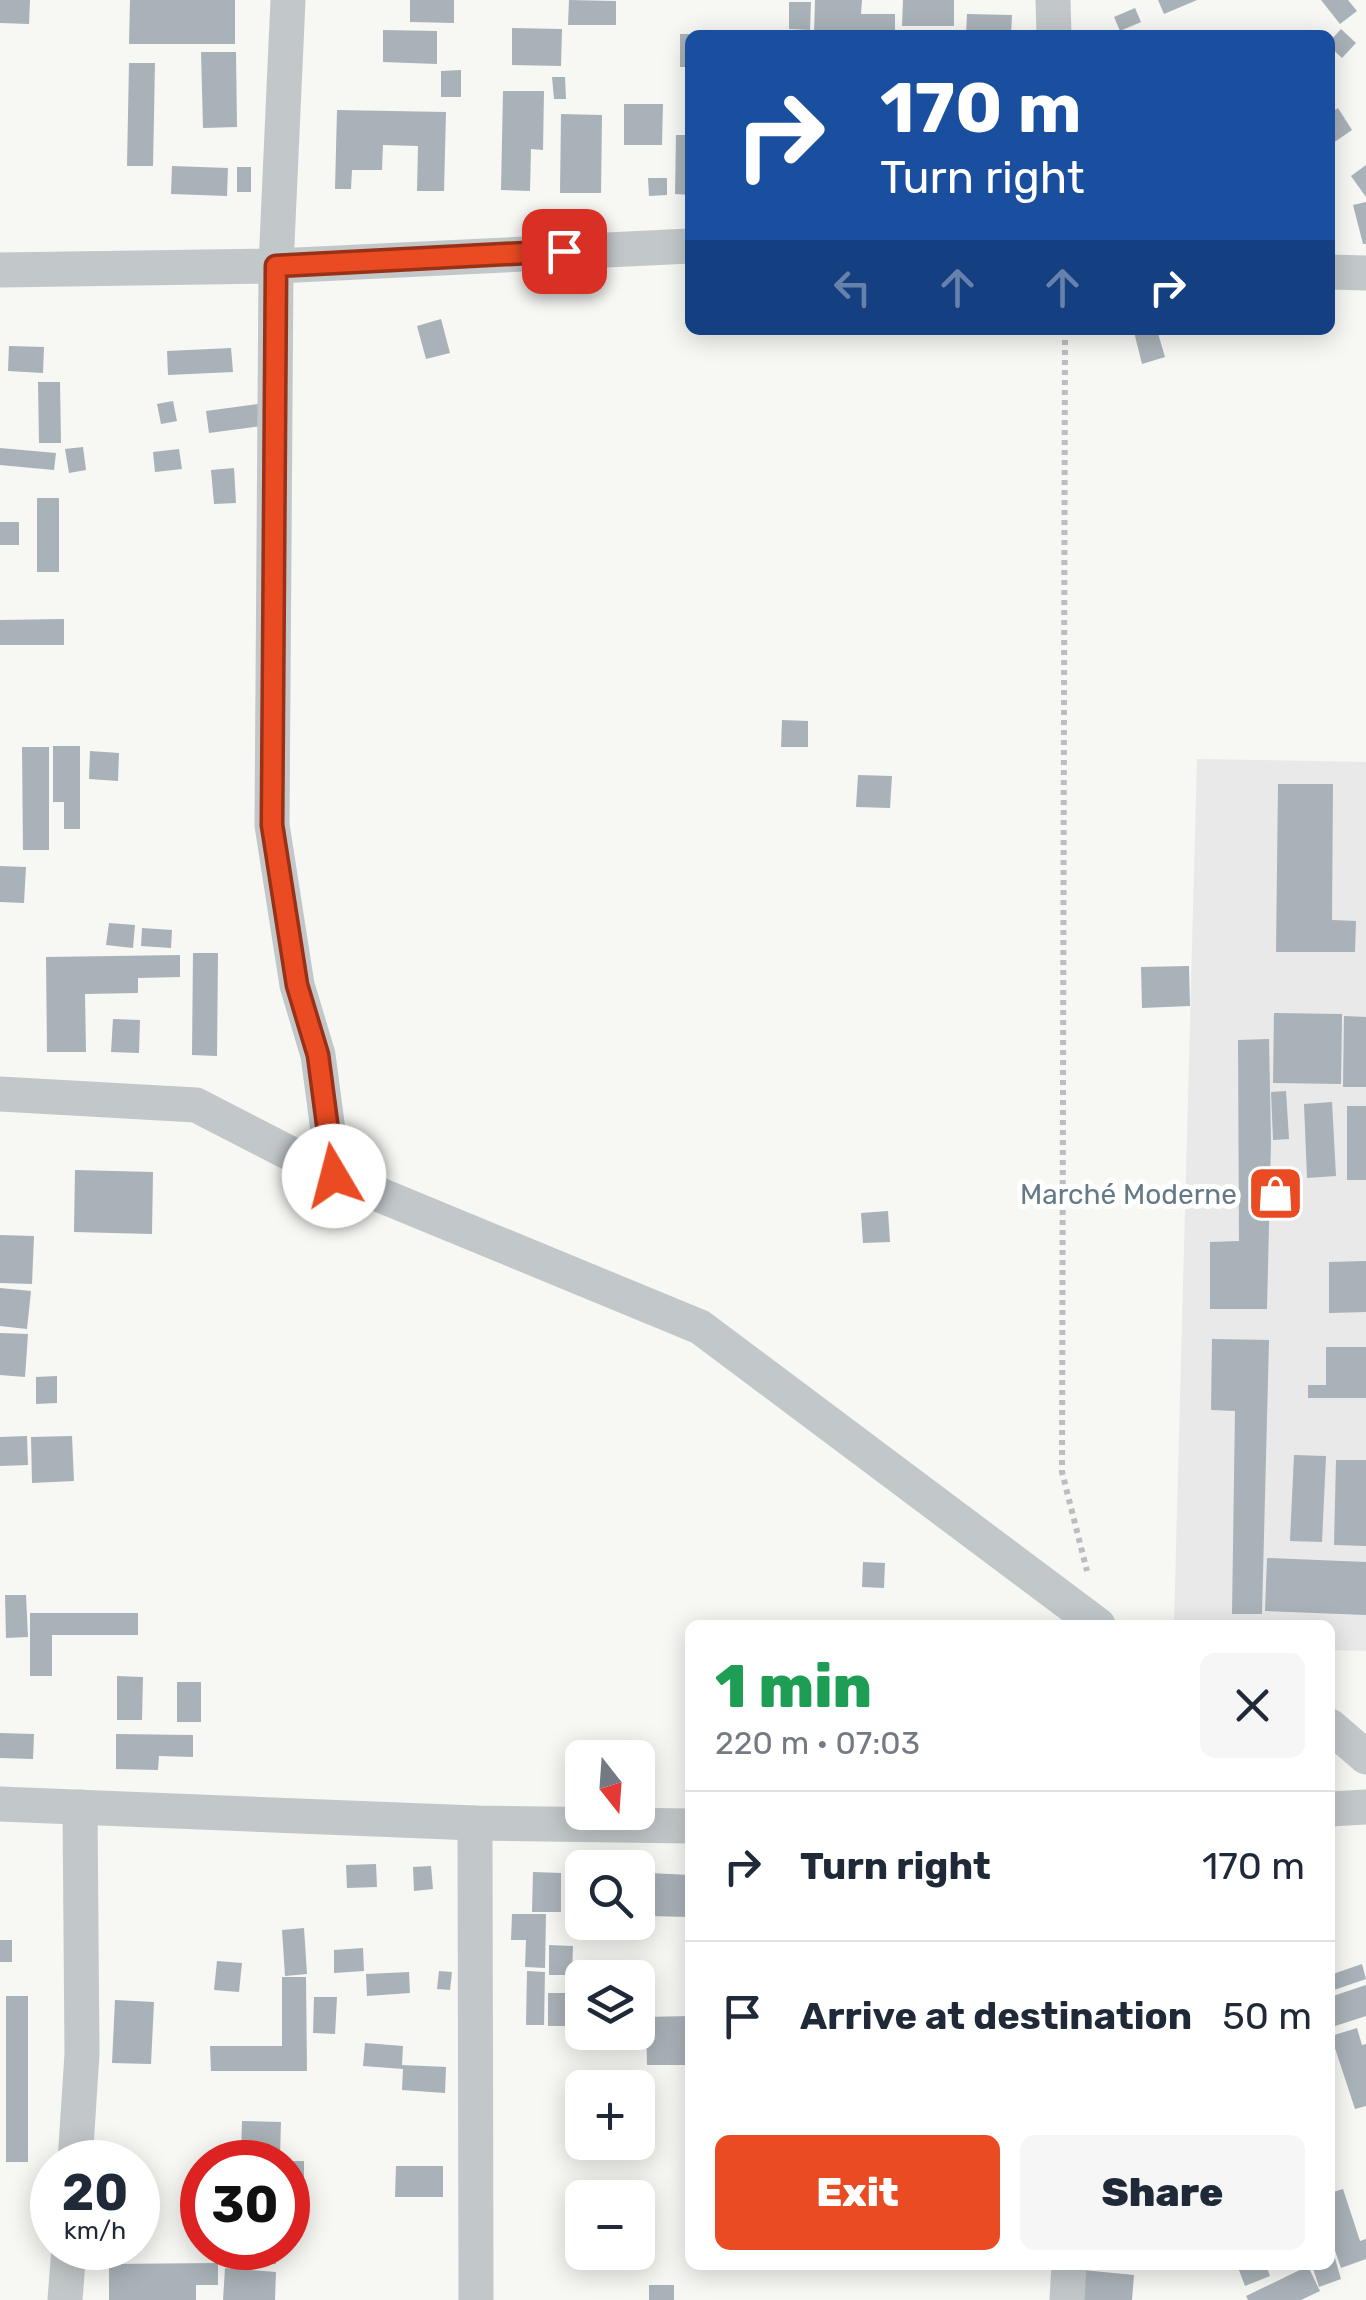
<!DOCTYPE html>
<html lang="en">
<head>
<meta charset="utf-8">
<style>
	:root { --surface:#fff; --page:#f6f6f7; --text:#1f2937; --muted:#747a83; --line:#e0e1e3; --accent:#ea4b22 }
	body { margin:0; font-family:Rubik,sans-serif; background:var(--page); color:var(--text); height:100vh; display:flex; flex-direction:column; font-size:38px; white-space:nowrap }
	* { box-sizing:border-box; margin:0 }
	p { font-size:32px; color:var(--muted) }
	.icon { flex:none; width:55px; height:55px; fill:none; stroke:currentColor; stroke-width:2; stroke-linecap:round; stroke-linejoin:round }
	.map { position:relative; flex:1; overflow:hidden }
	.drawer { position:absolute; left:685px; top:1620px; width:650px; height:650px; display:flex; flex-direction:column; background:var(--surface); border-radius:15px; box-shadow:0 5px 25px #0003 }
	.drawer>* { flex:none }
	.banner { position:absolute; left:685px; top:30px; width:650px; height:305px; border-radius:15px; box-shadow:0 5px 25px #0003; background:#1a4fa0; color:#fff; overflow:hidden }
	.needle { width:65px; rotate:163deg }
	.buttons { position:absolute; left:565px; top:1740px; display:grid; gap:20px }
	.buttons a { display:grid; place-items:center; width:90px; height:90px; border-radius:15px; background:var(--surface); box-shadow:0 5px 25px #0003; font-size:50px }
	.speed { position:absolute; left:30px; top:2140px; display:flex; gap:20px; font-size:50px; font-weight:700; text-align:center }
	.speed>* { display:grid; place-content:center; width:130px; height:130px; border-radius:50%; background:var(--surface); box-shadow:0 5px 25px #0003; line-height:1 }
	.speed small { font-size:25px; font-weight:400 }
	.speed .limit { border:15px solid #d22; background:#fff; color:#111 }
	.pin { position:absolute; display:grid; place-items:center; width:85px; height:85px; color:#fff; margin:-42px; border-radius:20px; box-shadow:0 5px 15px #0006 }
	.me { position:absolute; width:110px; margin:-55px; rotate:352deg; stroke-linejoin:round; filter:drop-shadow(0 0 8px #0008) }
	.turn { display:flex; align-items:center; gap:35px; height:210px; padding:0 30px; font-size:45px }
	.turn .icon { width:130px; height:130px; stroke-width:2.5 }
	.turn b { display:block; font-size:70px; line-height:85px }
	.lanes { display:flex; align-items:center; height:95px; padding:0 30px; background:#0003; justify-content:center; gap:50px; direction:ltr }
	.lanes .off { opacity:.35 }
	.round { display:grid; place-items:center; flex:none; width:105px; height:105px; border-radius:15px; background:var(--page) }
	.head { display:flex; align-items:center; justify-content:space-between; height:170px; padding:0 30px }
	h1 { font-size:60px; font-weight:800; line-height:75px; color:#1e9e55 }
	.primary-button { display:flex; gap:20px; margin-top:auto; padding:20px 30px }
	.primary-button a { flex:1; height:115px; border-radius:15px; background:var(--accent); color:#fff; font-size:40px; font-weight:800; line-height:115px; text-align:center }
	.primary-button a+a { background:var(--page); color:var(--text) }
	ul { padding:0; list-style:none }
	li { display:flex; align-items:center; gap:30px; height:150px; padding:0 30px; border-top:2px solid var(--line) }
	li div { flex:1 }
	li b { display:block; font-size:38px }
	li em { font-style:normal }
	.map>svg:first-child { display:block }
</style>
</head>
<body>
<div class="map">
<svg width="1366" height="2300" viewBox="0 0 1366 2300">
	<rect width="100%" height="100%" fill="#f7f7f4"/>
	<!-- built -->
	<path fill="#e8e9e8" d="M 1197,759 L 1366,762 L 1366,1651 L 1330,1650 L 1330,1625 L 1174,1625 Z"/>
	<!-- building -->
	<g fill="#a9b2b8">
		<path d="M 0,0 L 30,0 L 29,24 L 0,23 Z"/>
		<path d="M 130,0 L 235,0 L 235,44 L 129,44 Z"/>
		<path d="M 410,0 L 454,0 L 454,23 L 410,22 Z"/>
		<path d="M 569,0 L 616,1 L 616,25 L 568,25 Z"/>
		<path d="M 815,0 L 862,0 L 861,14 L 895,14 L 895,35 L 814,35 Z"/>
		<path d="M 903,0 L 954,0 L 954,26 L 902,26 Z"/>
		<path d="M 1158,0 L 1197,0 L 1164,14 Z"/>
		<path d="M 1321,0 L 1348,0 L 1357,11 L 1340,24 Z"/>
		<path d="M 789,2 L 811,2 L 810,30 L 789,29 Z"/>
		<path d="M 1135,8 L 1141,22 L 1120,31 L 1114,17 Z"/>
		<path d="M 967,14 L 1012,15 L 1011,35 L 966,35 Z"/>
		<path d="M 512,28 L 562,29 L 561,66 L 512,65 Z"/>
		<path d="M 1341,29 L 1356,43 L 1342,58 L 1330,47 L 1330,41 Z"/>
		<path d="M 383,30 L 437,31 L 437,64 L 383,62 Z"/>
		<rect x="680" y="34" width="10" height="33"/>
		<path d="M 201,52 L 236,52 L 237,127 L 203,128 Z"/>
		<path d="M 129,63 L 155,63 L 153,166 L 127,166 Z"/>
		<path d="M 461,70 L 461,97 L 441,97 L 441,71 Z"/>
		<path d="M 552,77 L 565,77 L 566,99 L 554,99 Z"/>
		<path d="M 503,91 L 544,91 L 543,150 L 531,149 L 530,191 L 501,190 Z"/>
		<path d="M 624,104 L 663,104 L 662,145 L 624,145 Z"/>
		<path d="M 1338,108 L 1352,130 L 1333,143 L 1330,113 Z"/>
		<path d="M 337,110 L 446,112 L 444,191 L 417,191 L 418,146 L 383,145 L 382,170 L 352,170 L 351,189 L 335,189 Z"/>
		<path d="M 561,114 L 602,115 L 601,193 L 560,193 Z"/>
		<path d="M 676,135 L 690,135 L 690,195 L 675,194 Z"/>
		<path d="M 1366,165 L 1366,197 L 1351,176 Z"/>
		<path d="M 172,166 L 228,168 L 227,196 L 171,194 Z"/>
		<rect x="237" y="167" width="14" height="25"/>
		<path d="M 648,178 L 667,178 L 667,195 L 649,196 Z"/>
		<path d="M 1366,202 L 1366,244 L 1363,244 L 1353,205 Z"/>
		<path d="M 441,319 L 450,353 L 426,359 L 417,326 Z"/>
		<path d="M 1142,330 L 1157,330 L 1165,357 L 1142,364 L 1134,332 Z"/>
		<path d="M 9,346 L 44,347 L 43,373 L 8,371 Z"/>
		<path d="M 231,348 L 233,372 L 168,375 L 167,351 Z"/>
		<path d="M 38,382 L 60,382 L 61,443 L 39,443 Z"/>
		<path d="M 173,401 L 177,421 L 161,424 L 157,404 Z"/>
		<path d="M 258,404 L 261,426 L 209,433 L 206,411 Z"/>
		<path d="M 83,447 L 86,470 L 69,473 L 65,449 Z"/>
		<path d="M 0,448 L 56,453 L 54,470 L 0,465 Z"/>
		<path d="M 179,449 L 182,469 L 155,472 L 153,452 Z"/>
		<path d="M 234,468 L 236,503 L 214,504 L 211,470 Z"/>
		<rect x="37" y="498" width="22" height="74"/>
		<rect x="0" y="522" width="19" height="23"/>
		<path d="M 64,619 L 64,645 L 0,645 L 0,620 Z"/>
		<path d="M 782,720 L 808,721 L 808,747 L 781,747 Z"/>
		<path d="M 53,746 L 80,746 L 80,829 L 64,829 L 64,802 L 53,802 Z"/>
		<path d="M 22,747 L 49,747 L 49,850 L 23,850 Z"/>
		<path d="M 90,751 L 119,753 L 118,781 L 89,779 Z"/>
		<path d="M 858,775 L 892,776 L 890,808 L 856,807 Z"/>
		<path d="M 1278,784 L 1333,784 L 1332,920 L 1356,921 L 1355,952 L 1276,952 Z"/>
		<path d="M 0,866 L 26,867 L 24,903 L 0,902 Z"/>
		<path d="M 109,923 L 135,925 L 133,948 L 106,945 Z"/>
		<path d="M 142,928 L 172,930 L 171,948 L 141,946 Z"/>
		<path d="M 193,953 L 218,953 L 217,1056 L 192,1055 Z"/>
		<path d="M 180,955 L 180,977 L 138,978 L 138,993 L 85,994 L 86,1052 L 47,1052 L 46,957 Z"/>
		<path d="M 1189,966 L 1190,1006 L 1142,1008 L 1141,967 Z"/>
		<path d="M 1274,1013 L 1342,1014 L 1341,1084 L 1273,1083 Z"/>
		<path d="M 1344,1016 L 1366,1017 L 1366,1087 L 1343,1087 Z"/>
		<path d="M 113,1019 L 140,1020 L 139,1053 L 111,1052 Z"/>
		<path d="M 1269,1039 L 1271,1142 L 1267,1309 L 1210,1309 L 1210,1242 L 1239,1241 L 1238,1040 Z"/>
		<path d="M 1286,1091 L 1289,1139 L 1273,1140 L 1271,1092 Z"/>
		<path d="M 1332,1102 L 1336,1176 L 1307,1178 L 1304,1104 Z"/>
		<rect x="1347" y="1106" width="19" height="74"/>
		<path d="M 75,1170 L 153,1172 L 152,1234 L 74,1232 Z"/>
		<path d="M 888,1211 L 890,1242 L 863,1243 L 861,1213 Z"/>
		<path d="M 0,1235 L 34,1236 L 32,1284 L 0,1283 Z"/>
		<path d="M 1366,1261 L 1366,1312 L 1329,1313 L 1329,1262 Z"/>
		<path d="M 0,1288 L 31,1291 L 27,1329 L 0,1326 Z"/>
		<path d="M 0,1333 L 28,1334 L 25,1377 L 0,1375 Z"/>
		<path d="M 1212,1339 L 1269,1340 L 1262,1614 L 1232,1614 L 1235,1411 L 1211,1410 Z"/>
		<path d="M 1326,1347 L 1366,1347 L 1366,1398 L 1308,1398 L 1308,1385 L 1326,1385 Z"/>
		<path d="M 57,1376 L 57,1403 L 36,1404 L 36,1377 Z"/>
		<path d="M 27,1436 L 28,1465 L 0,1466 L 0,1437 Z"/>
		<path d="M 72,1436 L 74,1481 L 32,1483 L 31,1437 Z"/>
		<path d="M 1294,1455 L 1326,1456 L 1322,1542 L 1290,1541 Z"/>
		<path d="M 1336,1460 L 1366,1460 L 1366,1546 L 1334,1545 Z"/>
		<path d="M 1267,1558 L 1366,1562 L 1366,1615 L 1265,1611 Z"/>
		<path d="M 863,1562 L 885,1563 L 884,1588 L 862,1587 Z"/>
		<path d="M 5,1595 L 26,1595 L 28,1637 L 6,1638 Z"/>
		<path d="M 30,1613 L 138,1613 L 138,1635 L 52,1635 L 52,1676 L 30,1676 Z"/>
		<path d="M 117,1676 L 143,1677 L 142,1720 L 117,1720 Z"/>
		<rect x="177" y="1682" width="24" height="40"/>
		<path d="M 0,1733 L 34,1734 L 33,1759 L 0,1758 Z"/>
		<path d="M 116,1734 L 193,1735 L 193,1757 L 159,1756 L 158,1770 L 116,1769 Z"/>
		<path d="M 376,1864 L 377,1887 L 347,1888 L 346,1865 Z"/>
		<path d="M 431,1866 L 433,1889 L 414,1891 L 413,1867 Z"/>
		<path d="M 533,1872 L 561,1873 L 561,1912 L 532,1912 Z"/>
		<path d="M 649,1873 L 690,1875 L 690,1917 L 647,1916 Z"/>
		<path d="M 512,1914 L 546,1914 L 545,1968 L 525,1967 L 526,1940 L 511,1940 Z"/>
		<path d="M 304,1928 L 307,1974 L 285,1976 L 282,1930 Z"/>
		<rect x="0" y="1940" width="12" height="22"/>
		<path d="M 549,1945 L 573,1946 L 572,1975 L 549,1975 Z"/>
		<path d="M 363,1948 L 364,1971 L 334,1973 L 334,1950 Z"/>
		<path d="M 217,1961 L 242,1963 L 239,1992 L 214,1990 Z"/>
		<path d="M 1362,1964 L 1366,1979 L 1334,1990 L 1330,1975 Z"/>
		<path d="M 439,1971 L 452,1972 L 450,1990 L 437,1989 Z"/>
		<path d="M 527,1971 L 545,1972 L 544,2025 L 526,2025 Z"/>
		<path d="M 409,1972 L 410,1993 L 367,1996 L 366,1974 Z"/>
		<path d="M 282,1977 L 306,1977 L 307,2071 L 211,2071 L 210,2046 L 282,2046 Z"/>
		<path d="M 1366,1985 L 1366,2016 L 1332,2027 L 1330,1997 Z"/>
		<rect x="548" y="1993" width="23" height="33"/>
		<path d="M 576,1993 L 582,1993 L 582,2032 L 605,2032 L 605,2036 L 576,2036 Z"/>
		<rect x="6" y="1996" width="22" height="166"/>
		<path d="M 314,1997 L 337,1997 L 335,2034 L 313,2033 Z"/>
		<path d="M 115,2000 L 154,2002 L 151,2064 L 112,2063 Z"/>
		<path d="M 690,2016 L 690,2065 L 647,2065 L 646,2017 Z"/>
		<path d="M 1357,2028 L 1362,2045 L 1366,2044 L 1366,2106 L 1355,2109 L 1331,2036 Z"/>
		<path d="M 365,2043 L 403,2046 L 402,2065 L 446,2067 L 445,2093 L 402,2090 L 403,2069 L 363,2066 Z"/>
		<path d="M 242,2121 L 281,2122 L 280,2156 L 241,2155 Z"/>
		<path d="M 304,2161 L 304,2206 L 288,2206 L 288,2161 Z"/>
		<path d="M 396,2166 L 443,2166 L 443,2197 L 395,2197 Z"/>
		<path d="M 1343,2189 L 1360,2241 L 1366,2239 L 1366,2259 L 1341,2268 L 1330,2236 L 1330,2193 Z"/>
		<rect x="228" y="2248" width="48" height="16"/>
		<path d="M 1334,2255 L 1341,2279 L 1319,2287 L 1312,2265 L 1330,2265 Z"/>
		<path d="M 218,2263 L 218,2285 L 196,2285 L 196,2300 L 109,2300 L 109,2264 Z"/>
		<path d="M 1237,2265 L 1266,2265 L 1270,2276 L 1245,2286 Z"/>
		<path d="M 1308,2266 L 1320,2291 L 1301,2300 L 1248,2300 L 1246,2296 Z"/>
		<path d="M 225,2268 L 276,2272 L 275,2300 L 223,2300 Z"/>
		<path d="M 1083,2270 L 1134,2275 L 1132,2300 L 1080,2300 Z"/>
		<rect x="649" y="2285" width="25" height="15"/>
	</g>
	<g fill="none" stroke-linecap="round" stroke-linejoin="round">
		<!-- path -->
		<path stroke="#babec0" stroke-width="6" stroke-dasharray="5 5" stroke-linecap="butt" d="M 1065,330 L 1062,1472 L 1087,1571"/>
		<!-- minor -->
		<g stroke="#c2c7ca" stroke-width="35">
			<path d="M 288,0 L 276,266 L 272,825 L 297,985 L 318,1055 L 334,1176"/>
			<path d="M 1053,0 L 1054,35"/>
			<path d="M 0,270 L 276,266 L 690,246"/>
			<path d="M 1330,272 L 1366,273"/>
			<path d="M 0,1094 L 196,1105 L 334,1176 L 700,1327 L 1098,1625"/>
			<path d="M 1330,1726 L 1366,1757"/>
			<path d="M 0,1804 L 475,1823 L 690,1826"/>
			<path d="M 1330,1809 L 1366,1807"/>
			<path d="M 475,1823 L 476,2300"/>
			<path d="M 75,2162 L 82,2054 L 80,1807"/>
			<path d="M 65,2300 L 69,2248"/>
			<path d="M 1067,2300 L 1069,2265"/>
		</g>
	</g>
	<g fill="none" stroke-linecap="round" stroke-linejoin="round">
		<defs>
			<path id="route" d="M 334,1176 L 318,1055 L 297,985 L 272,825 L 276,266 L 564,251"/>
		</defs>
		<!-- route casing -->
		<use href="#route" stroke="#983116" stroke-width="25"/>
		<!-- route -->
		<use href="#route" stroke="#ea4b22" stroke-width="18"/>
	</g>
	<!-- icons -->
	<defs>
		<symbol id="shop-square" viewBox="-11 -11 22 22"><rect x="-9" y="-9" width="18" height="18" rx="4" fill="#ea4b22" stroke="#fff"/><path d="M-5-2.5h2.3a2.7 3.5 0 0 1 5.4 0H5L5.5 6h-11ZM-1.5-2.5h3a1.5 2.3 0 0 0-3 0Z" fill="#fff"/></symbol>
	</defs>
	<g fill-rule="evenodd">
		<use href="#shop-square" x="1244" y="1162" width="63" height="63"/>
	</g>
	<g text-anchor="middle" stroke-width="10" stroke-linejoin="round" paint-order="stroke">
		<!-- poi labels -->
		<g font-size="28" fill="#657986" stroke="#fff" text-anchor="end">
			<text x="1237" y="1204">Marché Moderne</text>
		</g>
	</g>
</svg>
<div class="buttons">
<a><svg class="needle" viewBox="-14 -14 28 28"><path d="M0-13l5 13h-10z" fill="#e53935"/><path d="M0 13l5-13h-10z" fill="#747a83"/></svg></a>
<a><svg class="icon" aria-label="search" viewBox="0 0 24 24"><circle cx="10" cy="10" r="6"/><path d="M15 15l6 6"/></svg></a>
<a><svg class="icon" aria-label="layers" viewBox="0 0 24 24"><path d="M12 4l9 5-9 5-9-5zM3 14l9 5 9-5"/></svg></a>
<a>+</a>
<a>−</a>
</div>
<div class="speed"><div>20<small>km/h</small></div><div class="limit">30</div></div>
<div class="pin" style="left:564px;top:251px;background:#d93025"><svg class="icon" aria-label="arrive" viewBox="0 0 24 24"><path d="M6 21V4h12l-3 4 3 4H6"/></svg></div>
<svg class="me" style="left:334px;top:1176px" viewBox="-20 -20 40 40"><circle r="19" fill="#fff"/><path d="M0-13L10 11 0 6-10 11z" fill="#ea4b22"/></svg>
<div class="banner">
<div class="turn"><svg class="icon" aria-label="right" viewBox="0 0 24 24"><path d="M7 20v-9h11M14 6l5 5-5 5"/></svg><div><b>170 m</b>Turn right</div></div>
<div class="lanes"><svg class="icon off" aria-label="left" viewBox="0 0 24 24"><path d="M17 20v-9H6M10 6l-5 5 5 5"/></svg><svg class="icon off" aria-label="ahead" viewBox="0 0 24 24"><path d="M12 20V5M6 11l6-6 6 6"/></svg><svg class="icon off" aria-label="ahead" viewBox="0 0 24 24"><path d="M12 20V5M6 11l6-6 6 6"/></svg><svg class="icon" aria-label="right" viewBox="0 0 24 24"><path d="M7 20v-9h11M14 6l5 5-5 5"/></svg></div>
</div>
<section class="drawer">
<div class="head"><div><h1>1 min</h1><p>220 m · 07:03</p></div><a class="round"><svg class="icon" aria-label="close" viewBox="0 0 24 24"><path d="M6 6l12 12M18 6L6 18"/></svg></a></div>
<ul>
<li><svg class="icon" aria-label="right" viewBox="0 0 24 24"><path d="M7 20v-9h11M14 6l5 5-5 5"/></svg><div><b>Turn right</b></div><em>170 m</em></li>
<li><svg class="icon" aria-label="arrive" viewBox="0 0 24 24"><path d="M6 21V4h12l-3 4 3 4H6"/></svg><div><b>Arrive at destination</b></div><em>50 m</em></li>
</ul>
<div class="primary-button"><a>Exit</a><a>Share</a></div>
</section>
</div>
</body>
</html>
